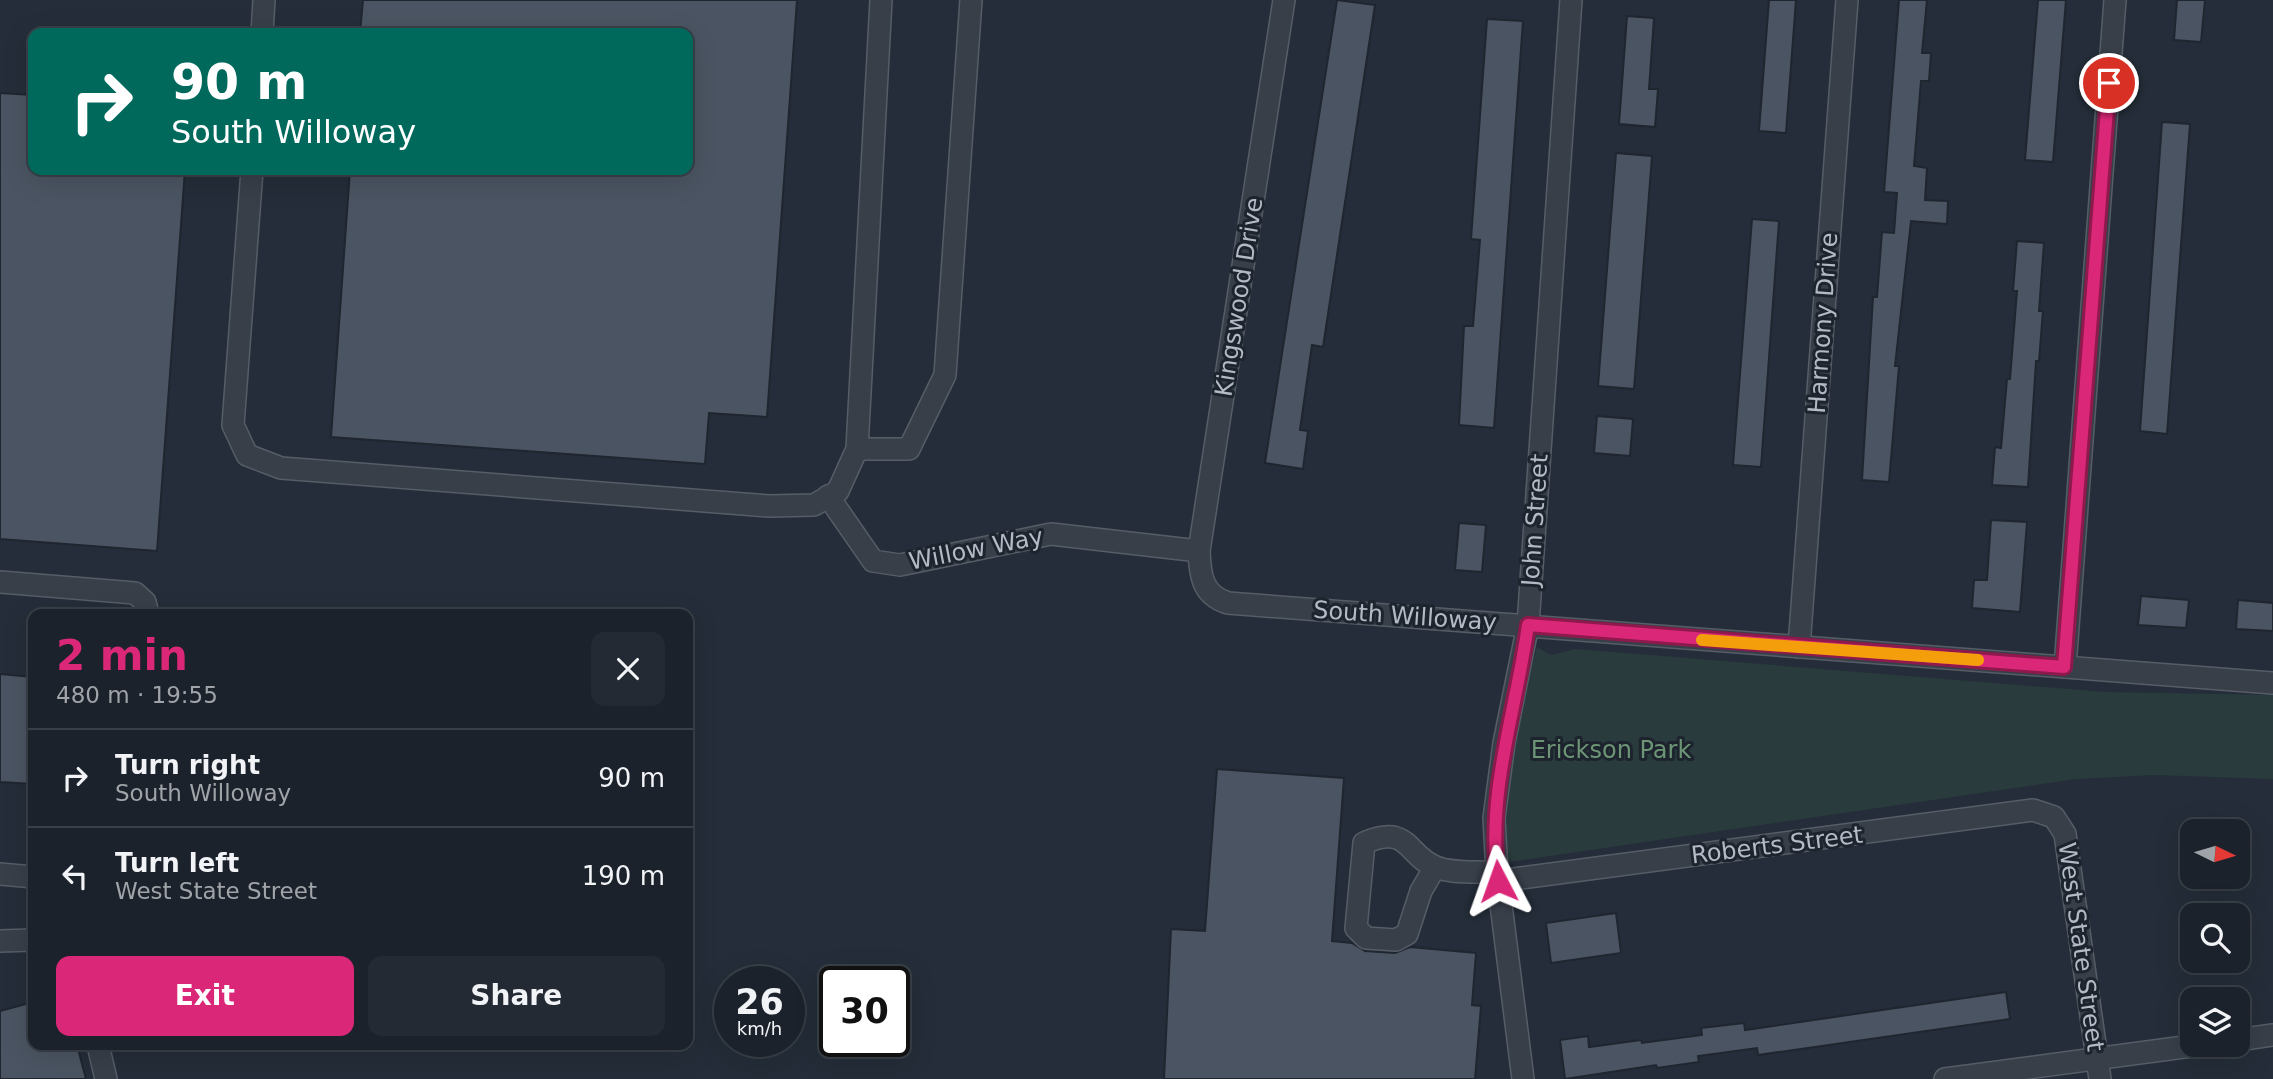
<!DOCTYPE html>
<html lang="en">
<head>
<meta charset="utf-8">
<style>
	:root { --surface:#1b222b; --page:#242a33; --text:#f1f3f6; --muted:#a0a4a9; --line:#393f47; --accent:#db2777 }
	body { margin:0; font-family:"DejaVu Sans",sans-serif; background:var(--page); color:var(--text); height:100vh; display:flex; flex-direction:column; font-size:26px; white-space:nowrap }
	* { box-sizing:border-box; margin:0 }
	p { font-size:23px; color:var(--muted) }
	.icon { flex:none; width:38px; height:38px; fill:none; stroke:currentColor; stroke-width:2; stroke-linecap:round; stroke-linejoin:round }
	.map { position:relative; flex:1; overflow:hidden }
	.panel { position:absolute; left:28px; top:609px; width:665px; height:441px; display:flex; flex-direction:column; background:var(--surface); border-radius:14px; box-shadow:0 7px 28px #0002,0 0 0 2px var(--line) }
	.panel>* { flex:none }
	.banner { position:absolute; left:28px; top:28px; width:665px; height:147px; border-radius:14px; box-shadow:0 7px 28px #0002,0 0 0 2px var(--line); background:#00695c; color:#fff; overflow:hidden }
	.needle { width:46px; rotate:95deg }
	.controls { position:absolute; left:2180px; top:819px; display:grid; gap:14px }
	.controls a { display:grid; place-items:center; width:70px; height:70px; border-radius:14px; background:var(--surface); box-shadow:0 7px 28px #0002,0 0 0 2px var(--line); font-size:35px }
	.speed { position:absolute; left:714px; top:966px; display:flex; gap:14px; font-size:35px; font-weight:700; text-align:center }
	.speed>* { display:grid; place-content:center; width:91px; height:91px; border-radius:50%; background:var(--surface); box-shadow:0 7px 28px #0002,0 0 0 2px var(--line); line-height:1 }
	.speed small { font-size:18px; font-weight:400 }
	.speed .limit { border:4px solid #111; border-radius:10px; background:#fff; color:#111 }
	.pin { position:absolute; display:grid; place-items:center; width:60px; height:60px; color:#fff; margin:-30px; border:4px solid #fff; border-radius:50%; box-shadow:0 2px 7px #0007 }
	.me { position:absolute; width:77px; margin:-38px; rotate:356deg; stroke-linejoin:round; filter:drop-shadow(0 0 5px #0008) }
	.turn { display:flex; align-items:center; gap:24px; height:147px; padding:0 28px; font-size:32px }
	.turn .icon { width:91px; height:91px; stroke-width:2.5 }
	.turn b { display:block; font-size:49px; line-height:60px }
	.round { display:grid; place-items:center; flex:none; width:74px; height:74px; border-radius:14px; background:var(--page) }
	.headline { display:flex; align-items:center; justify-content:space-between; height:119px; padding:0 28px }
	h1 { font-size:42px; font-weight:600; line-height:52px; color:var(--accent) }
	.cta { display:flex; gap:14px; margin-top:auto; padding:14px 28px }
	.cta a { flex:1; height:80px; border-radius:14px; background:var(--accent); color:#fff; font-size:28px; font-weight:600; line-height:80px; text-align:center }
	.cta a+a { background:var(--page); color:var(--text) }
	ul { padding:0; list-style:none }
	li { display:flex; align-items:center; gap:21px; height:98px; padding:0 28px; border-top:2px solid var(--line) }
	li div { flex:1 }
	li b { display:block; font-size:26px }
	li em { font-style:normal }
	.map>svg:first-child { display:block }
</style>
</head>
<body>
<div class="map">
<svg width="2273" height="1079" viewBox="0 0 2273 1079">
	<rect width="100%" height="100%" fill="#242d39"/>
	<!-- green -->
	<path fill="#293b3c" d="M 1537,647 L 1551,655 L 1575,649 L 2106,692 L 2273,695 L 2273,779 L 2155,775 L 2076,779 L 1502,863 L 1503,781 Z"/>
	<!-- building -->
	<g fill="#4b5462" stroke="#1f2630" stroke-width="2">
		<path d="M 363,0 L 797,0 L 767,417 L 709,413 L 705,464 L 331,437 L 350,170 L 688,170 L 688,33 L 360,33 Z"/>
		<path d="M 1337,0 L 1375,5 L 1323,347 L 1312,345 L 1300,430 L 1308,431 L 1303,469 L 1265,463 Z"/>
		<path d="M 1769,0 L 1796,0 L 1786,133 L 1759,131 Z"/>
		<path d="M 1899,0 L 1927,0 L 1922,53 L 1931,53 L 1929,81 L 1921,81 L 1914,166 L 1927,168 L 1925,200 L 1948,201 L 1947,224 L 1911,221 L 1895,366 L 1899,366 L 1889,482 L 1862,480 L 1873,297 L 1877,297 L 1882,232 L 1894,233 L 1897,193 L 1884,192 Z"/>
		<path d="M 2038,0 L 2066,0 L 2053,162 L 2025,160 Z"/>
		<path d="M 2177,0 L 2205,0 L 2201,42 L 2174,40 Z"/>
		<path d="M 1627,16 L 1654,18 L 1649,89 L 1658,89 L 1655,127 L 1619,124 Z"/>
		<path d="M 1487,19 L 1523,21 L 1494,428 L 1459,425 L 1464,326 L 1473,326 L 1480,240 L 1471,239 Z"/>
		<path d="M 0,93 L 33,95 L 33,170 L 185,170 L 157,551 L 0,539 Z"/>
		<path d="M 2162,122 L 2190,124 L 2167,434 L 2140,431 Z"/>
		<path d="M 1616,153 L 1652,156 L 1634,389 L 1598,386 Z"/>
		<path d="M 1752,219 L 1779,221 L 1761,467 L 1733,465 Z"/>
		<path d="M 2017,241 L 2044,243 L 2039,311 L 2043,311 L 2039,361 L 2036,361 L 2028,487 L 1992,485 L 1995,447 L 2001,448 L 2007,379 L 2010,379 L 2017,291 L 2013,291 Z"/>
		<path d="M 1597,416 L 1633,419 L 1630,456 L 1594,453 Z"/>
		<path d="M 1991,520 L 2027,522 L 2020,612 L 1972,608 L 1974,580 L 1987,580 Z"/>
		<path d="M 1459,523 L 1486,525 L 1482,572 L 1455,570 Z"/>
		<path d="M 2141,596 L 2189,600 L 2186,628 L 2138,625 Z"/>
		<path d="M 2238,600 L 2273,603 L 2273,631 L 2236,629 Z"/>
		<path d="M 0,674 L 33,677 L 33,784 L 0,782 Z"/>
		<path d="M 1217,769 L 1344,778 L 1332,941 L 1352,943 L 1365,951 L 1395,953 L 1410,947 L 1476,953 L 1472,1005 L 1481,1006 L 1475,1079 L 1164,1079 L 1171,929 L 1205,931 Z"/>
		<path d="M 1616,913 L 1621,953 L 1551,963 L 1546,923 Z"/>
		<path d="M 2006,992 L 2010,1019 L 1758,1055 L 1757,1048 L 1698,1056 L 1699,1062 L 1657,1068 L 1656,1065 L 1565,1079 L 1560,1040 L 1588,1036 L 1589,1047 L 1641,1040 L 1642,1043 L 1702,1035 L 1701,1028 L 1744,1023 L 1745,1030 Z"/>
		<path d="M 33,1002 L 33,1045 L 77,1045 L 86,1079 L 0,1079 L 0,1011 Z"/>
	</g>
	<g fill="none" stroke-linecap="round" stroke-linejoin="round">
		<defs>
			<g id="minor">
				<path d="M 881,0 L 857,449 L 909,449 L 945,375 L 971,0"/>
				<path d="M 1284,0 L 1199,551 C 1200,575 1202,595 1228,603 L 2273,683"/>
				<path d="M 262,33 L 264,0"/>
				<path d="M 252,170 L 233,425 L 247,455 L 281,468 L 769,506 L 814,505 L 838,491 L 857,449"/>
				<path d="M 828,496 L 873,561 L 900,565 L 1051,534 L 1199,551"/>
				<path d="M 0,582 L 135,593 L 145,602 L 148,614"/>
				<path d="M 1799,647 L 1847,0"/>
				<path d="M 2065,667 L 2115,0"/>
				<path d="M 1435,867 L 1421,891 L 1407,934 L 1396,940 L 1366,938 L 1356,928 L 1364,843 C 1410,823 1406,856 1436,867 C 1452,874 1479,871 1497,873"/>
				<path d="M 0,874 L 33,877"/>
				<path d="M 1498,881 L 2033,810 L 2054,817 L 2065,834 L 2100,1079"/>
				<path d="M 0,941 L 33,940"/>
				<path d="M 2238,1040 L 2273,1035"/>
				<path d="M 98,1045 L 106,1079"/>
				<path d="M 1523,1079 L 1497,873 L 1494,818 L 1504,743 L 1528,625 L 1571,0"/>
				<path d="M 1945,1079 L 2199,1045"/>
			</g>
		</defs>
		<!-- minor casing -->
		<use href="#minor" stroke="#565d67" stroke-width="24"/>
		<!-- minor -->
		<use href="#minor" stroke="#383f49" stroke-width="21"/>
	</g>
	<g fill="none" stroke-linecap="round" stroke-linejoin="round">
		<defs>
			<path id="route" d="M 1498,881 C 1486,793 1516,712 1528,625 L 2064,667 L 2109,83"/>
		</defs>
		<!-- route casing -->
		<use href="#route" stroke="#8e194d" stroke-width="18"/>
		<!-- route -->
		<use href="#route" stroke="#db2777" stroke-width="12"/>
		<!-- slow -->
		<path stroke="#f59e0b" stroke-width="12" d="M 1702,640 L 1978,660"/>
	</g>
	<g text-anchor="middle" stroke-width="6" stroke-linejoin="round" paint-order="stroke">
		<!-- street labels -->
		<g font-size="24" fill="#b3bac5" stroke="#1d242e">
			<text transform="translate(1239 297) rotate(-81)" y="8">Kingswood Drive</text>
			<text transform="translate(1823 323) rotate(-86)" y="8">Harmony Drive</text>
			<text transform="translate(1535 520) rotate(-86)" y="8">John Street</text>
			<text transform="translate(976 549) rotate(-11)" y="8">Willow Way</text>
			<text transform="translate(1405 616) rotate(4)" y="8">South Willoway</text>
			<text transform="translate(1777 845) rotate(-7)" y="8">Roberts Street</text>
			<text transform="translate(2081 947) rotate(82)" y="8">West State Street</text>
		</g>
		<!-- park labels -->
		<g font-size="24" fill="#6c9475" stroke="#1d242e">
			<text x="1611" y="758">Erickson Park</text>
		</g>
	</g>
</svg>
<div class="controls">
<a><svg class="needle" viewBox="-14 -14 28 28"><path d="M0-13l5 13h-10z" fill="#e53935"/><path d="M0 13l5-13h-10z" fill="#a0a4a9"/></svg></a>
<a><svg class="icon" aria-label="search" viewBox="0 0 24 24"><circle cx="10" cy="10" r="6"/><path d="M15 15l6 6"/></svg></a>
<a><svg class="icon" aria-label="layers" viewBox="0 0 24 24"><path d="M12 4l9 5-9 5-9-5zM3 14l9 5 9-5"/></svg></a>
</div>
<div class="speed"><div>26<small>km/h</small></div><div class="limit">30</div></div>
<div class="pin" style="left:2109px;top:83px;background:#d93025"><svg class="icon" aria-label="arrive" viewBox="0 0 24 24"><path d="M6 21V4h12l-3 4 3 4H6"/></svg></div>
<svg class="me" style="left:1498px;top:881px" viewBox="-20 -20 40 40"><path d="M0-17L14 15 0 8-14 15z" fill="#db2777" stroke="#fff" stroke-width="4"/></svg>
<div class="banner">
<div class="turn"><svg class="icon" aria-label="right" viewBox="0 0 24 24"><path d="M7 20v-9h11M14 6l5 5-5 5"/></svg><div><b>90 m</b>South Willoway</div></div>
</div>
<section class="panel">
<div class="headline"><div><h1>2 min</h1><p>480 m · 19:55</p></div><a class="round"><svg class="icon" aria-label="close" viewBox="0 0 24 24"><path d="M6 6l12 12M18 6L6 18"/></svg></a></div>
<ul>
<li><svg class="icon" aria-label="right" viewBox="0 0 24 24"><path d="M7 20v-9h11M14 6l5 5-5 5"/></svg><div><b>Turn right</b><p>South Willoway</p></div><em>90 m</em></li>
<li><svg class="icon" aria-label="left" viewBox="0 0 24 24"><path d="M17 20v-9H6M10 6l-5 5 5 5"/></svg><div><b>Turn left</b><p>West State Street</p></div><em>190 m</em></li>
</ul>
<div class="cta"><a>Exit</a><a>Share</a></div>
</section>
</div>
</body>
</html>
